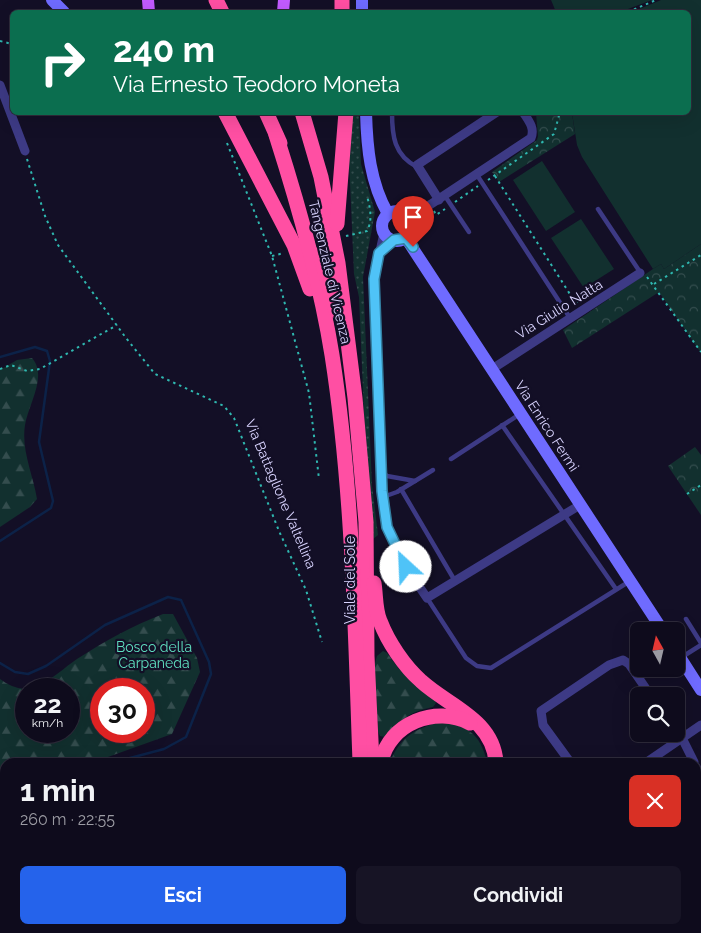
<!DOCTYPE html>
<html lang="it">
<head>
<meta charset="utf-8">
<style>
	:root { --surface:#0e0b1c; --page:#171425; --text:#f1f3f6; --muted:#9b9ba3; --line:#2e2b3b; --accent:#2563eb }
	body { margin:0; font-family:Raleway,sans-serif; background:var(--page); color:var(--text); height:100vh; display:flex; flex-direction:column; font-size:19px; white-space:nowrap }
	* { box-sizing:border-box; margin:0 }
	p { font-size:16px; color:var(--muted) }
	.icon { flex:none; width:28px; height:28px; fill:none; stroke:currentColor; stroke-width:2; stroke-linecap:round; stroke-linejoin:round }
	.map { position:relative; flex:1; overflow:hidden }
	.side { position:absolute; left:0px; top:758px; width:701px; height:176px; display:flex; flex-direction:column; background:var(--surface); border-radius:15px 15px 0 0; box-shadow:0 5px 20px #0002,0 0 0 1px var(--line) }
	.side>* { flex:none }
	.guide { position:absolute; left:10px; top:10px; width:681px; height:105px; border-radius:8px; box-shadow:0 5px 20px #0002,0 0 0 1px var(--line); background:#0b6e4f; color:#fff; overflow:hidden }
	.needle { width:32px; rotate:352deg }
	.fabs { position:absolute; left:630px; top:622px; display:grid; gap:10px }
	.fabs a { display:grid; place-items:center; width:55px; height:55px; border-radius:8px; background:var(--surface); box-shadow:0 5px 20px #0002,0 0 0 1px var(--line); font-size:25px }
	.speed { position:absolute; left:15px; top:678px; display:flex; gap:10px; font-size:25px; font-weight:700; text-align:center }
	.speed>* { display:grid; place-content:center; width:65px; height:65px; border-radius:50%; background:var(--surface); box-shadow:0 5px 20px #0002,0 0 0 1px var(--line); line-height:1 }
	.speed small { font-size:12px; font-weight:400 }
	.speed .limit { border:8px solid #d22; background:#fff; color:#111 }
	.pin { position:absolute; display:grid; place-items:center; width:42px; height:42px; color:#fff; margin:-51px -21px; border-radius:50% 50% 50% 0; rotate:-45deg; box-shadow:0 0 5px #0007 }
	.pin .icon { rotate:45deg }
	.me { position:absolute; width:55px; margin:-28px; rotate:335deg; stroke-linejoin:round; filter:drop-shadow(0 0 4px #0008) }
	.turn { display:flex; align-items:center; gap:18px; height:105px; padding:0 20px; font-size:22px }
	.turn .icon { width:65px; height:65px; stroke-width:2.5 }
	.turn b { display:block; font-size:35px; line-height:42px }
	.round { display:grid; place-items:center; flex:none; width:52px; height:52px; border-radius:8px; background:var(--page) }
	.headline { display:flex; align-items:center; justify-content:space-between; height:85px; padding:0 20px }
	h1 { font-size:30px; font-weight:700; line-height:38px }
	.action { display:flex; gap:10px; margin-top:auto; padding:10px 20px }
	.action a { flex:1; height:58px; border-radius:8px; background:var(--accent); color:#fff; font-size:20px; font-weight:700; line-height:58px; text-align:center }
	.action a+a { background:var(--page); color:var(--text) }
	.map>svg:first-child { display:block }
</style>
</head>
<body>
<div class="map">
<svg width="701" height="933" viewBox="0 0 701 933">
	<defs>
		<pattern id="grass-dots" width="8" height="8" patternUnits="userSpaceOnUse" patternTransform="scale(1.25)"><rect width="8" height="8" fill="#12302f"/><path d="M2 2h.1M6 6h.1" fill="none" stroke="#344d4e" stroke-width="1.8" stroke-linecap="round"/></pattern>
		<pattern id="forest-firs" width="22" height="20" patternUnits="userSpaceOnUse" patternTransform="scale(1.25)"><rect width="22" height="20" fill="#12302f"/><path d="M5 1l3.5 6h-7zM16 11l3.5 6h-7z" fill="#344d4e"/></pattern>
		<pattern id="park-crowns" width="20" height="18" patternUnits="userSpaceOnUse" patternTransform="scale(1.25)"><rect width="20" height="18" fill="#12302f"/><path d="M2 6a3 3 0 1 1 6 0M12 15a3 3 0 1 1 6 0" fill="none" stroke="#344d4e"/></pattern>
	</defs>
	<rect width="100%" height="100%" fill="#130f26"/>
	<!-- grass -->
	<g fill="url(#grass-dots)">
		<path d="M 347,113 L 359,113 L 361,164 L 375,212 L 363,277 L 372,485 L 378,535 L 373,539 L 368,507 L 359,297 L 354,274 Z"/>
		<path d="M 5,801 L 5,863 L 0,864 L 0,804 Z"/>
		<path d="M 219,929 L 354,929 L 354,933 L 218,933 Z"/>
		<path d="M 513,929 L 608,929 L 603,933 L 517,933 Z"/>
	</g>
	<!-- forest -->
	<g fill="url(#forest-firs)" fill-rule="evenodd">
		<path d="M 32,358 C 48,376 28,405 25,425 C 21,450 33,474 37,499 L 30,507 L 0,527 L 0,370 L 17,360 Z"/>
		<path d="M 163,614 L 173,614 L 197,658 L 200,672 L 172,734 L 94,762 L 5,762 L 5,801 L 0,804 L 0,679 C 12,688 25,692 39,685 C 53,679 65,667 77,659 C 105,641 132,626 163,614 ZM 26,689 L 69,689 L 69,731 L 26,731 ZM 101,689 L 144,689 L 144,731 L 101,731 Z"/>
		<path d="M 383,651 L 387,653 L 399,669 L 433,697 L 436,703 L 433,707 C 409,712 401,719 385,737 L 380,736 L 378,731 L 374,667 L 377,656 Z"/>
		<path d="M 436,723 C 466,723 480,733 487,762 L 390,762 C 399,739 413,730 436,723 Z"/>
	</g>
	<!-- park -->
	<g fill="url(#park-crowns)">
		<path d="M 536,113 L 572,113 L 575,134 L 499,182 L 492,172 L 537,140 L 538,136 Z"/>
		<path d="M 701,244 L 701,353 L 659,292 L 572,348 L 563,330 L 653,269 L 661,264 L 664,269 Z"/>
		<path d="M 695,447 L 701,455 L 701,515 L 668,466 Z"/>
	</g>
	<!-- pitch -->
	<g fill="#12302f">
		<path d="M 551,0 L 652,0 L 620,12 L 556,12 Z"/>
		<path d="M 661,0 L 701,0 L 701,244 L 664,269 L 661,264 L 653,269 L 582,157 L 577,145 L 572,113 L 689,112 L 689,12 L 632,12 Z"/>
		<path d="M 542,161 L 575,212 L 546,231 L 513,180 Z"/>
		<path d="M 581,219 L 614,269 L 584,288 L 551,238 Z"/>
	</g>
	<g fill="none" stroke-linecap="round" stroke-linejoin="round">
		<!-- stream -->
		<g stroke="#0c2248" stroke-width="2.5">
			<path d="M 0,357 L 35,347 L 47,351 L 50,361 L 39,442 L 53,501 L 51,508 L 0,541"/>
			<path d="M 0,663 L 15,672 L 28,674 L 46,666 L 105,625 L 168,597 L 181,600 L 209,662 L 211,674 L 186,737 L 164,749 L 115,762"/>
			<path d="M 192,929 L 195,933"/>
		</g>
		<!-- path -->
		<g stroke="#2fb8b0" stroke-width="2" stroke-dasharray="2.5 4" stroke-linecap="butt">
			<path d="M 628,12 L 656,0"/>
			<path d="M 0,41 L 12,44"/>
			<path d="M 227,143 L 272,256 L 309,393 L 319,479"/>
			<path d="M 27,159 L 45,216 L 58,245 L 126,338 L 155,374 L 224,406 L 234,418 L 279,531 L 306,590 L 322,642"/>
			<path d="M 495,176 L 573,299 L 578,302"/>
			<path d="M 488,180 L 554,134 L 560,112"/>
			<path d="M 455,202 L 478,186"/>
			<path d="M 434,211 L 436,215 L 445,209"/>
			<path d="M 346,236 L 367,231 C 373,220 370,207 367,196"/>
			<path d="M 272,256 L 284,253"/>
			<path d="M 647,277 L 701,352"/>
			<path d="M 654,284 L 701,255"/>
			<path d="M 0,369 L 11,365 L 27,371 L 40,369 L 117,325"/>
			<path d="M 687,494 L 701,485"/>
			<path d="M 674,627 L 685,644"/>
		</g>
		<!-- lane -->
		<g stroke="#3d3a85" stroke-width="4.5">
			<path d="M 392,112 C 392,136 394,155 417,167"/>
			<path d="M 477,175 L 570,318"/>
			<path d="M 445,196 L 469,232"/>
			<path d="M 598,209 L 640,272"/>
			<path d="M 502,425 L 616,589"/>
			<path d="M 451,459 L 520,414"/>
			<path d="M 382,471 L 387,476 L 415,481"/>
			<path d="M 401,489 L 455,581"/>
			<path d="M 383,497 L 397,492 L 433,470"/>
			<path d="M 427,598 L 466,658 L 477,666 L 491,668 L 630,581"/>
			<path d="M 686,619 L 701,643"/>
			<path d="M 682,657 L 701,645"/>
		</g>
		<!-- street -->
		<g stroke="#3d3a85" stroke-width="9">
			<path d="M 0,85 L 25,151"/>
			<path d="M 439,200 L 417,165 L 497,112"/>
			<path d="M 410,218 L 531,138 C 535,128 529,121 523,112"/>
			<path d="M 384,233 L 374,279 L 382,491 L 387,527 L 406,567 L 427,598 L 580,505"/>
			<path d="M 379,253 L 394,241"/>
			<path d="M 492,369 L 640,273"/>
			<path d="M 676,733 L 682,738 L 694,762"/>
			<path d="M 570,762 L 543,725 L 541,711 L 609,665 L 623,660 L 629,664 L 651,696"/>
			<path d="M 647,762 L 701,725"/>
			<path d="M 696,767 L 701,777"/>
			<path d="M 695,929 L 698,933"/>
		</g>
		<!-- secondary -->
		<g stroke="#6f6bff" stroke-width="12">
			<path d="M 52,0 L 64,12"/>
			<path d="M 362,0 L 362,12"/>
			<path d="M 366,112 C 367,148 370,182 388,214"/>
			<circle cx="397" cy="226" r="15"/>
			<path d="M 406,238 L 663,631"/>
			<path d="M 676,651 L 701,690"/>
		</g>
		<!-- primary -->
		<g stroke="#c25bff" stroke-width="12">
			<path d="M 148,0 L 149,12"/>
			<path d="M 283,12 L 284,0"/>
		</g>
		<!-- highway -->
		<g stroke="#ff4fa3" stroke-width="15">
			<path d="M 216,0 L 222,12"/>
			<path d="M 342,0 L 342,12"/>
			<path d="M 225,112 L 294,245 L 310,289"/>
			<path d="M 266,112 L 280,143"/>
			<path d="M 302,112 L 321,177 L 338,263 L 355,398 L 366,522 L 367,656 L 372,762"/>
			<path d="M 276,135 C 299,207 320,280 332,355 C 353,490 355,626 360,762"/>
			<path d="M 337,224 L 346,112"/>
			<path d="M 320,254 L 336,311"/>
			<path d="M 374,583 C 376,595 375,610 380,621 C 388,642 404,666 421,681 C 448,706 493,719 496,762"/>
			<path d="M 381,762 C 389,723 436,705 470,723"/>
			<path d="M 367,929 L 368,933"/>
			<path d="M 380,929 L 380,933"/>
			<path d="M 438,933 L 440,929"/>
		</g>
	</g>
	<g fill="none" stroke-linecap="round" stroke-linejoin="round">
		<defs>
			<path id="route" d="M 406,567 L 387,527 L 382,491 L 374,279 L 379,253 L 394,240 L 406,238 L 413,247"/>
		</defs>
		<!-- route casing -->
		<use href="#route" stroke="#337fa1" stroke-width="12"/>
		<!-- route -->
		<use href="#route" stroke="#4fc3f7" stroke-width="9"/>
	</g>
	<g text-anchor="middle" stroke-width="4.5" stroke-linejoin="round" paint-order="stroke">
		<!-- street labels -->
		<g font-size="14" fill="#d9d4ff" stroke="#130f26">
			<text transform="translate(330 272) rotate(77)" y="5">Tangenziale di Vicenza</text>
			<text transform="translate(559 309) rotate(-32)" y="5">Via Giulio Natta</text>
			<text transform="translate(547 426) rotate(57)" y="5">Via Enrico Fermi</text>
			<text transform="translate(281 494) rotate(67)" y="5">Via Battaglione Valtellina</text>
			<text transform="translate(350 580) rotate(-90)" y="5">Viale del Sole</text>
		</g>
		<!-- park labels -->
		<g font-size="14" fill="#5fe0c0" stroke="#130f26">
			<text x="154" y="652">Bosco della<tspan x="154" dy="16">Carpaneda</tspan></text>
		</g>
	</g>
</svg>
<div class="fabs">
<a><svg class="needle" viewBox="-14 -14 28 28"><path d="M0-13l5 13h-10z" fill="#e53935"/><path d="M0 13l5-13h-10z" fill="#9b9ba3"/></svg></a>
<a><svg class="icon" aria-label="search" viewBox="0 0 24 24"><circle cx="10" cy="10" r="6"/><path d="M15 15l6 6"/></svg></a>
</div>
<div class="speed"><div>22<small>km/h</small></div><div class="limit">30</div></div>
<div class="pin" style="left:413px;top:247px;background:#d93025"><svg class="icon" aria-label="arrive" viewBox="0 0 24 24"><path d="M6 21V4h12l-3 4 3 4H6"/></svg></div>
<svg class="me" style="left:406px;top:567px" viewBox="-20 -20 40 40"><circle r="19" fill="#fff"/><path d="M0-13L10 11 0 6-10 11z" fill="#4fc3f7"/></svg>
<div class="guide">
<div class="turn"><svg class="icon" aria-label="right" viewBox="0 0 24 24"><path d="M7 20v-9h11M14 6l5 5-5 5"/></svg><div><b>240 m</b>Via Ernesto Teodoro Moneta</div></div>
</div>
<section class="side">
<div class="headline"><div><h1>1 min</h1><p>260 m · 22:55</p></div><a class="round" style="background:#d93025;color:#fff"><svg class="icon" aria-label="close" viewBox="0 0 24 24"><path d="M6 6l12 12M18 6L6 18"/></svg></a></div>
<div class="action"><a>Esci</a><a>Condividi</a></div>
</section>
</div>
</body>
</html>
